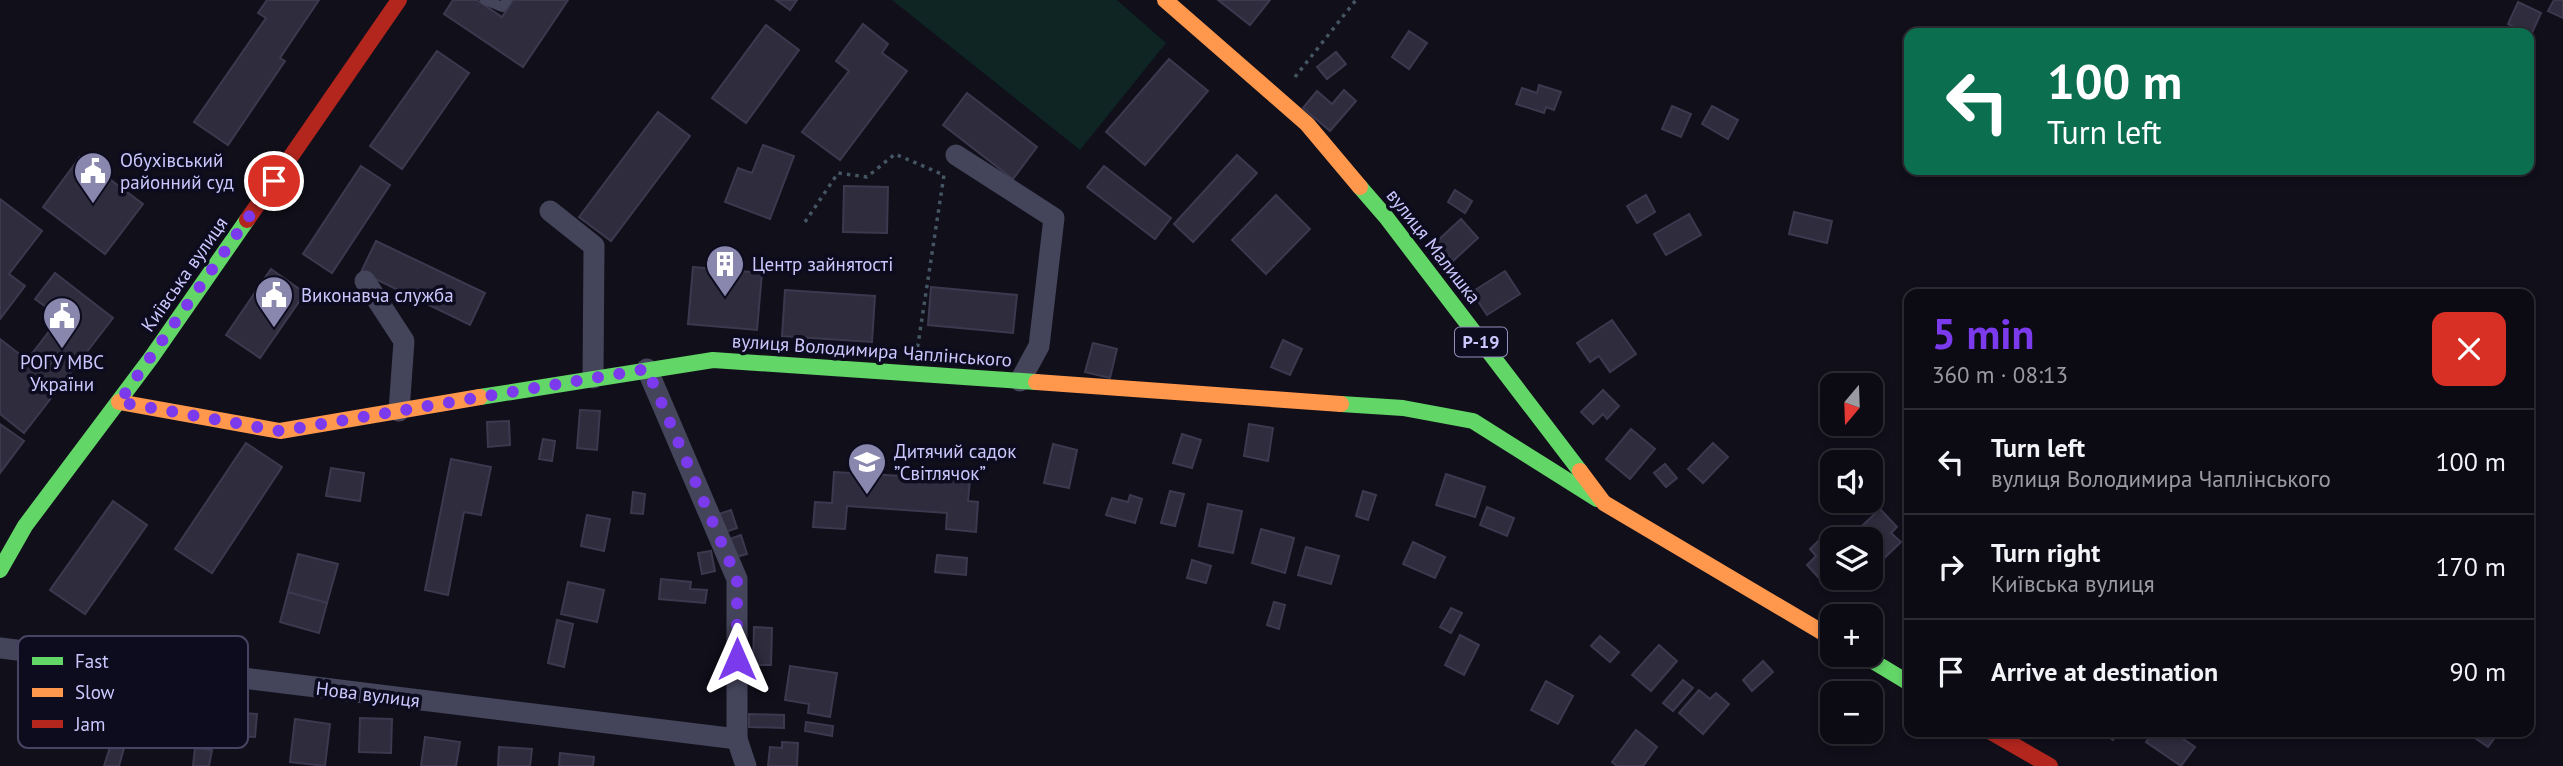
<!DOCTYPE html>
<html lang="en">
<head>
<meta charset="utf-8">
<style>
	:root { --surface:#0c0b14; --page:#15141d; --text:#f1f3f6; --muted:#9a9ba0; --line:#2c2b34; --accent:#7c3aed }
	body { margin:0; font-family:"PT Sans",sans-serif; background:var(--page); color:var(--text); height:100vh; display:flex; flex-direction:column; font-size:26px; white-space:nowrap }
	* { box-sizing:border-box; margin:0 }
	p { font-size:23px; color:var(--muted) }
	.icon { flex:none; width:38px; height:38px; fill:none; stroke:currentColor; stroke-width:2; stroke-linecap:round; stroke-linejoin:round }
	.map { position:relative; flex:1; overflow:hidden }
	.details { position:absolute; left:1904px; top:289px; width:630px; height:448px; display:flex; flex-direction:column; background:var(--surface); border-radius:14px; box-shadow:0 4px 10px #0003,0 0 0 2px var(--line) }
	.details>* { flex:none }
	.banner { position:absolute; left:1904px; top:28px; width:630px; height:147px; border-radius:14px; box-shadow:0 4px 10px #0003,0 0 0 2px var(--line); background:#0b6e4f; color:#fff; overflow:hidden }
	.needle { width:46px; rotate:199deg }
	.buttons { position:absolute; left:1820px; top:373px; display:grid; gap:14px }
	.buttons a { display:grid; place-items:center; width:63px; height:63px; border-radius:14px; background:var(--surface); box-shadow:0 4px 10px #0003,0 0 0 2px var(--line); font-size:35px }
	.pin { position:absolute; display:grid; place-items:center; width:60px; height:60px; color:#fff; margin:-30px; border:4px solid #fff; border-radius:50%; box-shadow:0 2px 7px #0007 }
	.me { position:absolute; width:77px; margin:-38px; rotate:0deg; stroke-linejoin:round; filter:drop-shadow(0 0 5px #0008) }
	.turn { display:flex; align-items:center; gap:24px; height:147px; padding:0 28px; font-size:32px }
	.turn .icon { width:91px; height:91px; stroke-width:2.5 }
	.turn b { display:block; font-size:49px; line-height:60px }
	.round { display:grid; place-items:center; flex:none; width:74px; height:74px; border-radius:14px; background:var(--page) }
	.summary { display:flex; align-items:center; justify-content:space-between; height:119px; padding:0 28px }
	h1 { font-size:42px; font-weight:700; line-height:52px; color:var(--accent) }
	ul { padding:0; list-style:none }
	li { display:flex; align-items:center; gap:21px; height:105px; padding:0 28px; border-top:2px solid var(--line) }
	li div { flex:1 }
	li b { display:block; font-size:26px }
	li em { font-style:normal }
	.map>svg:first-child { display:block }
</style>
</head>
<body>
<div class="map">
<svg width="2563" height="766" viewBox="0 0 2563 766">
	<rect width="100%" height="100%" fill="#100f1a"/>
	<!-- green -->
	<path fill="#0e2524" d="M 892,0 L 1117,0 L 1166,43 L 1080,150 Z"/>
	<!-- building -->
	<g fill="#2e2c3d" stroke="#3c394f" stroke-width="2">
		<path d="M 267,0 L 319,0 L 280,58 L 285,61 L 228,145 L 194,122 L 266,18 L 258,13 Z"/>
		<path d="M 453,0 L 477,0 L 502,17 L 513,0 L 568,0 L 523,67 L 444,14 Z"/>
		<path d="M 776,0 L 797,0 L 790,10 Z"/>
		<path d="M 1218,0 L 1270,0 L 1250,25 Z"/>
		<path d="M 2554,0 L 2563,0 L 2563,18 L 2548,11 Z"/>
		<path d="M 2518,2 L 2541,13 L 2531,35 L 2508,24 Z"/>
		<path d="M 863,24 L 888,44 L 882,53 L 907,71 L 840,160 L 802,132 L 849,71 L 836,61 Z"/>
		<path d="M 766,25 L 799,50 L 746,123 L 712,98 Z"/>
		<path d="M 1409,31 L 1427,43 L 1409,69 L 1392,57 Z"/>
		<path d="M 437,51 L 469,73 L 402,169 L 370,146 Z"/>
		<path d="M 1336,52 L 1346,64 L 1327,79 L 1317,67 Z"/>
		<path d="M 1169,59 L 1208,91 L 1145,165 L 1106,132 Z"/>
		<path d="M 1539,85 L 1561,92 L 1554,110 L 1546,107 L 1544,113 L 1516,104 L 1522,88 L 1537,93 Z"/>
		<path d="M 1344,90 L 1356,101 L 1330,131 L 1303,108 L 1317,91 L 1332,104 Z"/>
		<path d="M 967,93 L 1037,147 L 1013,179 L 943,125 Z"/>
		<path d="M 1672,106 L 1691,114 L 1681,137 L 1662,129 Z"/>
		<path d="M 1712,106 L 1738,120 L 1728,139 L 1702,124 Z"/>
		<path d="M 658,112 L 690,136 L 611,241 L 579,217 Z"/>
		<path d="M 763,145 L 794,156 L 770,219 L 725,202 L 738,168 L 752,173 Z"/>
		<path d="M 1237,155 L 1257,173 L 1193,242 L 1174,224 Z"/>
		<path d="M 80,157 L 143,204 L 105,254 L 43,207 Z"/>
		<path d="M 361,166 L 390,185 L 332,273 L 303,254 Z"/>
		<path d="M 1104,166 L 1171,218 L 1155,239 L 1087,187 Z"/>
		<path d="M 844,186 L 888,187 L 887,233 L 843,232 Z"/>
		<path d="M 1455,190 L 1472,201 L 1465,213 L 1448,202 Z"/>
		<path d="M 1276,195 L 1310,229 L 1266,274 L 1232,240 Z"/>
		<path d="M 1646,195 L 1655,212 L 1637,223 L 1627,206 Z"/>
		<path d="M 0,199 L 42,231 L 9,274 L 25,286 L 0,319 Z"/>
		<path d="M 1794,212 L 1832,221 L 1827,243 L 1789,234 Z"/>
		<path d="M 1689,214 L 1701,235 L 1666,255 L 1654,234 Z"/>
		<path d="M 1461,219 L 1478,238 L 1453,261 L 1436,242 Z"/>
		<path d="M 376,241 L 485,293 L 470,325 L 361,272 Z"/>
		<path d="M 693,267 L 762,273 L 757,330 L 688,324 Z"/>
		<path d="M 271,269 L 305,293 L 260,358 L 226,335 Z"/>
		<path d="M 1505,271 L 1520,294 L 1487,315 L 1472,292 Z"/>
		<path d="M 55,273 L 113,318 L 24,433 L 0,414 L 0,339 L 27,360 L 60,317 L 35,299 Z"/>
		<path d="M 931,287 L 1017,295 L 1013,333 L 928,325 Z"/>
		<path d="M 785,290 L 875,296 L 872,342 L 782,336 Z"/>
		<path d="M 1612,320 L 1636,354 L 1610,372 L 1599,356 L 1590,362 L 1577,343 Z"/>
		<path d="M 1283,340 L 1302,349 L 1290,375 L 1271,367 Z"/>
		<path d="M 1093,343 L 1117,349 L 1110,378 L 1085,372 Z"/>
		<path d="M 1603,390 L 1619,406 L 1607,419 L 1603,414 L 1593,424 L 1581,412 Z"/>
		<path d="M 580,410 L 600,411 L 597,450 L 577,448 Z"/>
		<path d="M 509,421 L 510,445 L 488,447 L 487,422 Z"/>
		<path d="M 0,424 L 24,441 L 0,473 Z"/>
		<path d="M 1249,424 L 1273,428 L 1268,461 L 1244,456 Z"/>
		<path d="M 1631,429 L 1655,449 L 1630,479 L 1606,459 Z"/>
		<path d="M 1182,434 L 1201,440 L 1192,468 L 1173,463 Z"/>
		<path d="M 543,439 L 555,441 L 552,461 L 539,459 Z"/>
		<path d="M 246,443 L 282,467 L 212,573 L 175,549 Z"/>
		<path d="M 1713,443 L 1728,457 L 1703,483 L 1688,469 Z"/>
		<path d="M 1053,444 L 1077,450 L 1069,488 L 1044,483 Z"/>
		<path d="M 451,459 L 491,467 L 481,515 L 464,512 L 448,595 L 425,590 Z"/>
		<path d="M 1665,464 L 1677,478 L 1666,487 L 1654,473 Z"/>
		<path d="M 331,468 L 364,473 L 360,501 L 326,496 Z"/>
		<path d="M 834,472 L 970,480 L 968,501 L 978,502 L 976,532 L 946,529 L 947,513 L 847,506 L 845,529 L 813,527 L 815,502 L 832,503 Z"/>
		<path d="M 1446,474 L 1485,487 L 1475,517 L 1436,505 Z"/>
		<path d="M 1170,491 L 1184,494 L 1175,526 L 1161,523 Z"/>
		<path d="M 1363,491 L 1376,495 L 1368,520 L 1356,516 Z"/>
		<path d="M 633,492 L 645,494 L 643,514 L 631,513 Z"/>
		<path d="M 1130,495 L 1142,499 L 1135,523 L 1106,515 L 1112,498 L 1128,502 Z"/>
		<path d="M 113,501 L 147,525 L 85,614 L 50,590 Z"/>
		<path d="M 1208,504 L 1242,511 L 1233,553 L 1199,546 Z"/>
		<path d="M 1487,507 L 1514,518 L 1507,536 L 1480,525 Z"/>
		<path d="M 1880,509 L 1897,527 L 1891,533 L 1901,542 L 1876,566 L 1871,561 L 1871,539 L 1849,538 Z"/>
		<path d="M 731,510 L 737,528 L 725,532 L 719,514 Z"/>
		<path d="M 587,515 L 610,519 L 604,551 L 581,546 Z"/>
		<path d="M 1833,527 L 1844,539 L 1832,539 L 1832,554 L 1825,561 L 1831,567 L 1819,578 L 1807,565 L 1816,556 L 1810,549 Z"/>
		<path d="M 1261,529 L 1294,538 L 1285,573 L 1252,563 Z"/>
		<path d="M 741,535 L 747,554 L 736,557 L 729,539 Z"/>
		<path d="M 1413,542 L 1445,557 L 1435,578 L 1403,564 Z"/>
		<path d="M 1306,547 L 1339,556 L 1331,584 L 1298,575 Z"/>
		<path d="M 711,551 L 715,571 L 702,574 L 698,553 Z"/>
		<path d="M 298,554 L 338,564 L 327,603 L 288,592 Z"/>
		<path d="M 937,555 L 967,558 L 966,575 L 935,572 Z"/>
		<path d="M 1192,560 L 1211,566 L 1206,583 L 1187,578 Z"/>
		<path d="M 661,579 L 691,582 L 690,589 L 707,590 L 705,603 L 659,599 Z"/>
		<path d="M 568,582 L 604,590 L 597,622 L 561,614 Z"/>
		<path d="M 288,592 L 327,603 L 319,633 L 280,622 Z"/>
		<path d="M 1274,602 L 1285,605 L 1279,629 L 1267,625 Z"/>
		<path d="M 1451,608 L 1462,613 L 1451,633 L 1440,627 Z"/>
		<path d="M 1869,612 L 1881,621 L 1871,634 L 1871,616 L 1865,616 Z"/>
		<path d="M 557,620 L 573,624 L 564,667 L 548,663 Z"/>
		<path d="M 754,627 L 772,628 L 771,665 L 753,665 Z"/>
		<path d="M 1460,635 L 1479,645 L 1464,675 L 1445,665 Z"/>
		<path d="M 1600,636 L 1619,652 L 1610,662 L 1591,646 Z"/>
		<path d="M 1659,645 L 1677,661 L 1651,691 L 1632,675 Z"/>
		<path d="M 1763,661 L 1773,672 L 1752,691 L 1743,680 Z"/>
		<path d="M 790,666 L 837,673 L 830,717 L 808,713 L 809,704 L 785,700 Z"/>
		<path d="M 1683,680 L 1693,688 L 1673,711 L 1663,703 Z"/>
		<path d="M 1546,681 L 1573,696 L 1558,724 L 1531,710 Z"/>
		<path d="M 1699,690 L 1710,699 L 1716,693 L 1729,704 L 1703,734 L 1679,713 Z"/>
		<path d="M 222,711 L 257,714 L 255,737 L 220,735 Z"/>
		<path d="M 749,714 L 784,715 L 784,728 L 749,727 Z"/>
		<path d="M 360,718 L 392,719 L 391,753 L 359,752 Z"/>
		<path d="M 295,719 L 330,724 L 325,766 L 290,762 Z"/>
		<path d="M 806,722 L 833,726 L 832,736 L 805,731 Z"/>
		<path d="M 1636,730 L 1657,747 L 1643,766 L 1617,766 L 1612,762 Z"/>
		<path d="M 2101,732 L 2119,732 L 2113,740 Z"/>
		<path d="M 2154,732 L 2173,732 L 2195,747 L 2181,766 L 2146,742 Z"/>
		<path d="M 2466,732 L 2499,732 L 2488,747 Z"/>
		<path d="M 425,737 L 460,742 L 456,766 L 421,766 Z"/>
		<path d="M 782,742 L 798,743 L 797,766 L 768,766 L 770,747 L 782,748 Z"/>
		<path d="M 111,744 L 124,748 L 119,766 L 104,766 Z"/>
		<path d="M 499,747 L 532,749 L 530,766 L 498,766 Z"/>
		<path d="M 195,748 L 212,750 L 209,766 L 193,766 Z"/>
		<path d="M 560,753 L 594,757 L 593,766 L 559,766 Z"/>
	</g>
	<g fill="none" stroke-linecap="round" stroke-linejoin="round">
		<!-- path -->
		<g stroke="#455663" stroke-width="3.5" stroke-dasharray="3.5 5" stroke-linecap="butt">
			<path d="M 1295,77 L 1356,0"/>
			<path d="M 805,222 L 838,173 L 867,177 L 895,154 L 944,175 L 917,351"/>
		</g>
		<!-- lane -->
		<path stroke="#44445b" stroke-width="10" d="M 485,0 L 502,7 L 507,0"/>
		<!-- street -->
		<g stroke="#44445b" stroke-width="21">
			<path d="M 956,155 L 1054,218 L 1039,346 L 1020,381"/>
			<path d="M 550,211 L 594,246 L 593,378"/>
			<path d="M 365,281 L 404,341 L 399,411"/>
			<path d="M 647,369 L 737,579 L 737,739 L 746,766"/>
			<path d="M 0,648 L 737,739"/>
		</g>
		<!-- fast -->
		<g stroke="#63d668" stroke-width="16">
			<path d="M 1360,187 L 1386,217 L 1580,471"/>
			<path d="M 480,397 L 713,360 L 1036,382"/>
			<path d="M 1341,404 L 1403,408 L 1473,421 L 1597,499"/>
			<path d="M 0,570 L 25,526 L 151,358 L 247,220"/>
			<path d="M 1861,654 L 1909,683"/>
		</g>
		<!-- slow -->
		<g stroke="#ff974d" stroke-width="16">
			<path d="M 1165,0 L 1307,124 L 1360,187"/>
			<path d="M 1036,382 L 1341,404"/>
			<path d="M 119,402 L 280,431 L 480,397"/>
			<path d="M 1580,471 L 1604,503 L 1832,638"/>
		</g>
		<!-- jam -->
		<g stroke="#b3261e" stroke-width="16">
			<path d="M 247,220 L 399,0"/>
			<path d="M 1991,732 L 2050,766"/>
		</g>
	</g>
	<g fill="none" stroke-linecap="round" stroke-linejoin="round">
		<!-- route -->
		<path stroke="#7c3aed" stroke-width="12" stroke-dasharray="0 21.6" d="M 274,181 L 119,402 L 280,431 L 647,369 L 737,579 L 737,659"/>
	</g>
	<!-- icons -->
	<defs>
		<symbol id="civic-pin" viewBox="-11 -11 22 30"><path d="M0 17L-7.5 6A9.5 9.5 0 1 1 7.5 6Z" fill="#8a87af" stroke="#0d0b1e"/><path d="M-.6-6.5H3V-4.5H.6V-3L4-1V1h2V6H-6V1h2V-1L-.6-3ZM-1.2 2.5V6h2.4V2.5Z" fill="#fff"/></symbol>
		<symbol id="building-pin" viewBox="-11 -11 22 30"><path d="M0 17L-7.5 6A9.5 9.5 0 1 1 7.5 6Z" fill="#8a87af" stroke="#0d0b1e"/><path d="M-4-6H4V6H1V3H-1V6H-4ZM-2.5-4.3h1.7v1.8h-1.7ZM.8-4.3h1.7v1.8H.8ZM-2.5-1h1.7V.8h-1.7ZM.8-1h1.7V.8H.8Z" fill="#fff"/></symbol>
		<symbol id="school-pin" viewBox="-11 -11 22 30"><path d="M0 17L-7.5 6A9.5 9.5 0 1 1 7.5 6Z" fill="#8a87af" stroke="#0d0b1e"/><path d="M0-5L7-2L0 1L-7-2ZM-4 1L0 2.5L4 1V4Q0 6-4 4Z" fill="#fff"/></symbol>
	</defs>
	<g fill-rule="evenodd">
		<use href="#civic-pin" x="71" y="149" width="44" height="60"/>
		<use href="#building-pin" x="703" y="242" width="44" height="60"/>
		<use href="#civic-pin" x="252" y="273" width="44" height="60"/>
		<use href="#civic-pin" x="40" y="294" width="44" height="60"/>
		<use href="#school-pin" x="845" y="440" width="44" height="60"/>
	</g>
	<g text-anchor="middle" stroke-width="7" stroke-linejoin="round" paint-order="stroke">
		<!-- shield labels -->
		<rect fill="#0d0b1e" stroke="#938fbc" stroke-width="2" x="1455" y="327.5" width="52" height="29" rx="5"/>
		<g font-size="18" font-weight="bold" fill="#ccc8ff">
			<text x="1481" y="348">Р-19</text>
		</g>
		<!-- poi labels -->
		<g font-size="19" fill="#ccc8ff" stroke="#0d0b1e" text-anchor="start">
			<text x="120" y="167">Обухівський<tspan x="120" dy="22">районний суд</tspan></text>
			<text x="752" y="271">Центр зайнятості</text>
			<text x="301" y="302">Виконавча служба</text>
			<text x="62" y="369" text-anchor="middle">РОГУ МВС<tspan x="62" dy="22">України</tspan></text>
			<text x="894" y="458">Дитячий садок<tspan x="894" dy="22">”Світлячок”</tspan></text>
		</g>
		<!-- street labels -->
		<g font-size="19" fill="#ccc8ff" stroke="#0d0b1e">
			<text transform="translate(1434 246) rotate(52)" y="7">вулиця Малишка</text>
			<text transform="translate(184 274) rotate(-55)" y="7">Київська вулиця</text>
			<text transform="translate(872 350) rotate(4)" y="7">вулиця Володимира Чаплінського</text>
			<text transform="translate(368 694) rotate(7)" y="7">Нова вулиця</text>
		</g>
	</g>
	<!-- legend -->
	<rect x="18" y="636" width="230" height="112" rx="10" fill="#0d0b1e" stroke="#464462" stroke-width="2"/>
	<rect x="32" y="657" width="31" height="8" fill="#63d668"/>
	<rect x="32" y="688" width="31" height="9" fill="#ff974d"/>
	<rect x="32" y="720" width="31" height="8" fill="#b3261e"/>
	<g font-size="19" fill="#ccc8ff">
		<text x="75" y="668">Fast</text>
		<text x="75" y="699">Slow</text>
		<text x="75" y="731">Jam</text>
	</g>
</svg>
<div class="buttons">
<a><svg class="needle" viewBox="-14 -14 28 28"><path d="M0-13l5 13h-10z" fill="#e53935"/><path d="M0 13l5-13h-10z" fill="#9a9ba0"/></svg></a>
<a><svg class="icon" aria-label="sound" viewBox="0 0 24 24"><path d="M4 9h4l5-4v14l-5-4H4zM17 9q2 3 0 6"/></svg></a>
<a><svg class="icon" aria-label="layers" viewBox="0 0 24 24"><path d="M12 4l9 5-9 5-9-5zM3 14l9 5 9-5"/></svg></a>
<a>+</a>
<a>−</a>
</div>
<div class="pin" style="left:274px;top:181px;background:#d93025"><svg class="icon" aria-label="arrive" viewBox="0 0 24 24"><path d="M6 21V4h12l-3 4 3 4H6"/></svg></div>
<svg class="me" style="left:737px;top:659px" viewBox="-20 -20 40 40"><path d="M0-17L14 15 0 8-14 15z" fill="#7c3aed" stroke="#fff" stroke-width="4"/></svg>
<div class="banner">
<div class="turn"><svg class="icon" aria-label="left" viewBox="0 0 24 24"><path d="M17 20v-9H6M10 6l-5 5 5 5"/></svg><div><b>100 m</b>Turn left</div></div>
</div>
<section class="details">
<div class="summary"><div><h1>5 min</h1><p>360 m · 08:13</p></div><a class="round" style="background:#d93025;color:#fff"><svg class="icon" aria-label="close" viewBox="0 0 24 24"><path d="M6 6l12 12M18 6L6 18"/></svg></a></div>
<ul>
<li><svg class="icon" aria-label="left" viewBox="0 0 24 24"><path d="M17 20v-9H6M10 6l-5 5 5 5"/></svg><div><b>Turn left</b><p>вулиця Володимира Чаплінського</p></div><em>100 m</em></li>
<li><svg class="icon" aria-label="right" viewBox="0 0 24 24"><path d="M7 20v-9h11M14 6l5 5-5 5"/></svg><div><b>Turn right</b><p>Київська вулиця</p></div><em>170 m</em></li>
<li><svg class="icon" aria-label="arrive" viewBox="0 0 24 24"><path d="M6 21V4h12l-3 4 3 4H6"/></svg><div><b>Arrive at destination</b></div><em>90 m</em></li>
</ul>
</section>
</div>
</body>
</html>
